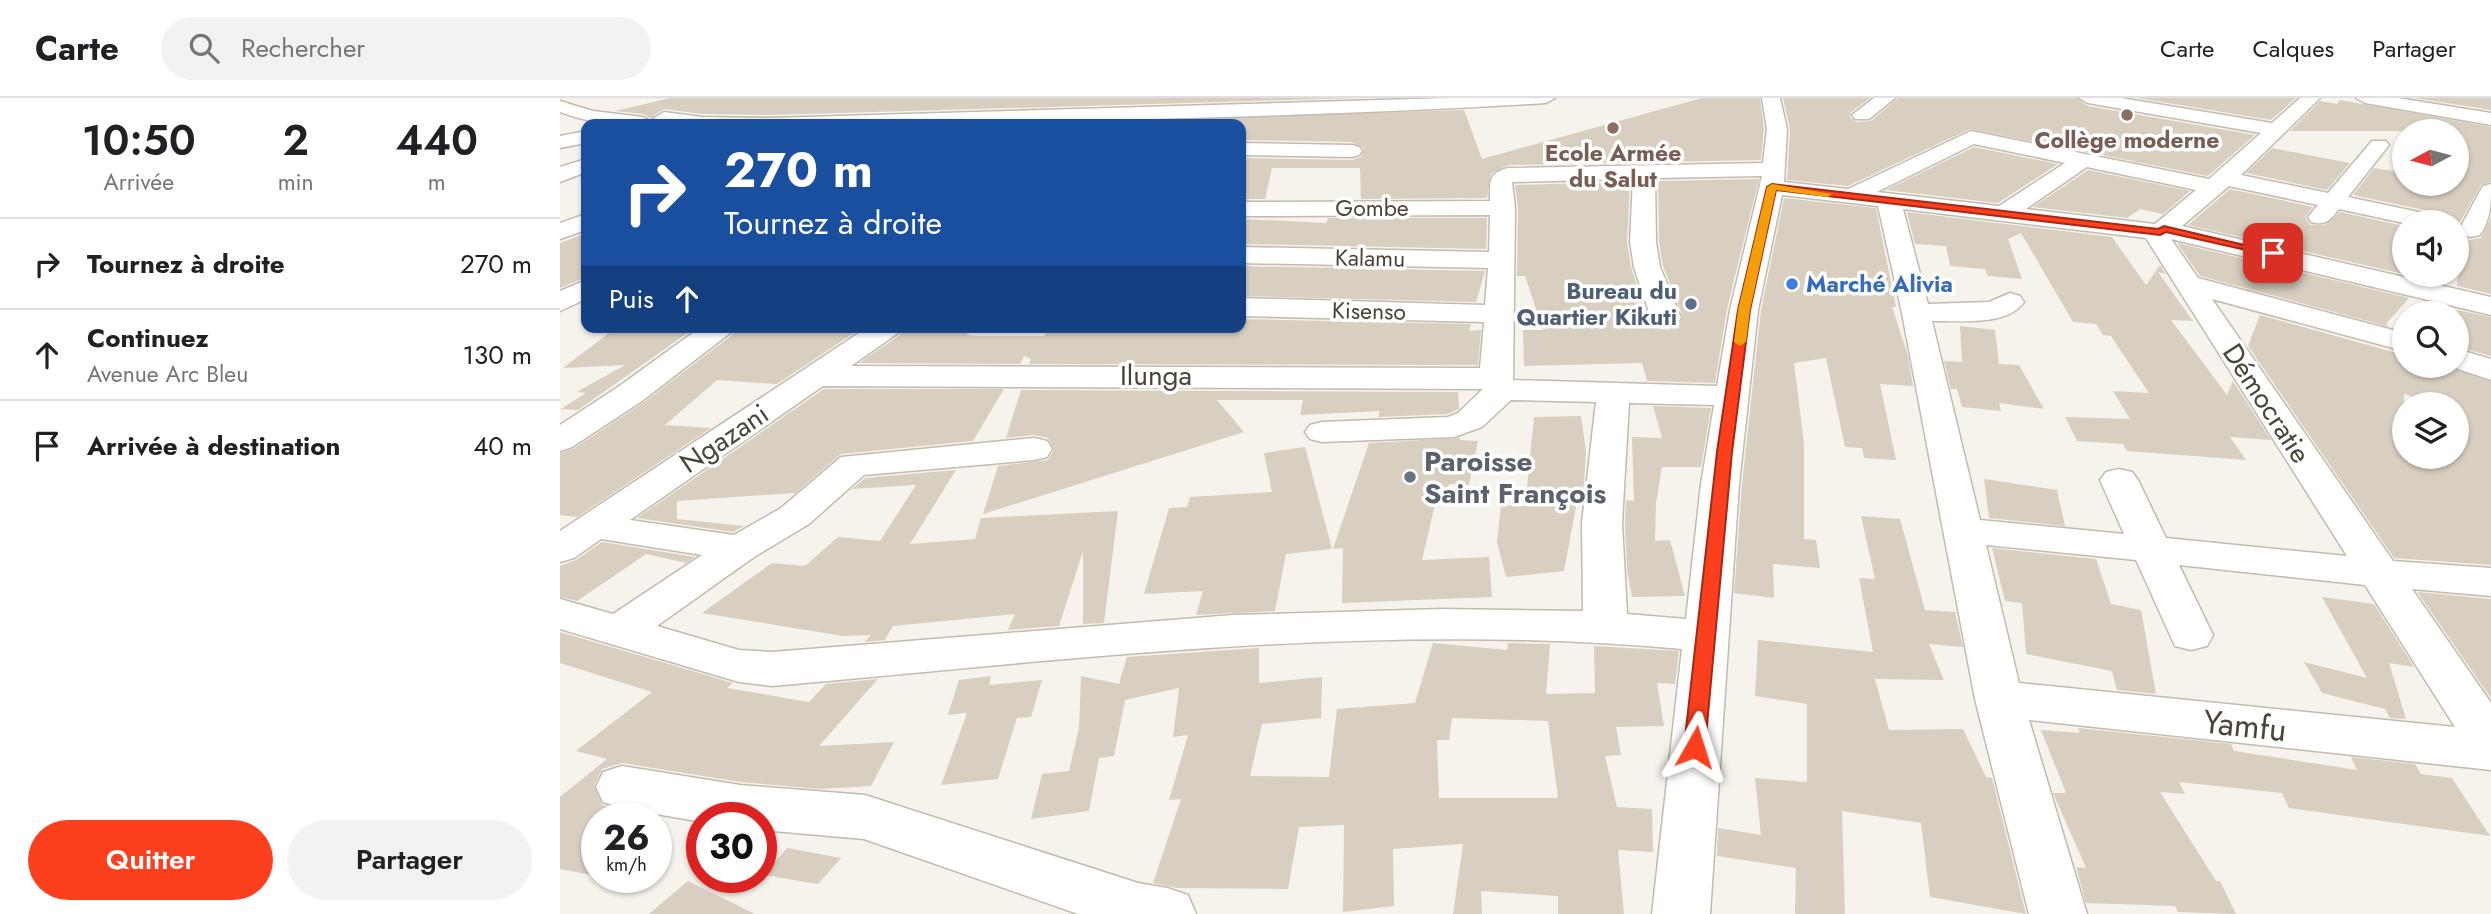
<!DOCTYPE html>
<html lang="fr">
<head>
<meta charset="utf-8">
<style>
	:root { --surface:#fff; --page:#f2f2f2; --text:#202124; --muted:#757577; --line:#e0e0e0; --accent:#fc3f1d }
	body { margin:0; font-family:Jost,sans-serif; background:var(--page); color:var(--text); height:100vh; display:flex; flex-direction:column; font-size:26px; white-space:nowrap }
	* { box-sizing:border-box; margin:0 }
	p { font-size:23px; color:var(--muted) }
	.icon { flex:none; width:38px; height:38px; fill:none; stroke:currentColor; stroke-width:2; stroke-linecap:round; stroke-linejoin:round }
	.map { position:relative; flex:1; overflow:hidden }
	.side { display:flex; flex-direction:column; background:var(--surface); width:560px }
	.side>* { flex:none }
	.hud { position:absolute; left:21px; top:21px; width:665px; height:214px; border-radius:14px; box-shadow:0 2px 5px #0004; background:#1a4fa0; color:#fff; overflow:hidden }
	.needle { width:46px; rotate:263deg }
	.tools { position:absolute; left:1832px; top:21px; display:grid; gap:14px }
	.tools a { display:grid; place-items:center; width:77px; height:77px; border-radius:50%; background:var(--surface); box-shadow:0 2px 5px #0004; font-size:35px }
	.speed { position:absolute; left:21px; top:704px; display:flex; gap:14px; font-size:35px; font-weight:700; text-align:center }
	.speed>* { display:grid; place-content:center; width:91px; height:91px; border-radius:50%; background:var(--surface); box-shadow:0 2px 5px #0004; line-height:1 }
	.speed small { font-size:18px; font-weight:400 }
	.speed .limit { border:10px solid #d22; background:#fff; color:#111 }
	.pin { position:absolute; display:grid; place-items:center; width:60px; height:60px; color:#fff; margin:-30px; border-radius:14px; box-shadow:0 4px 10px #0006 }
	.me { position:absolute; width:77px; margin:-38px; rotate:6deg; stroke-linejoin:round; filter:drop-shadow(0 0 5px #0008) }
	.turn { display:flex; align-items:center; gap:24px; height:147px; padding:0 28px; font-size:32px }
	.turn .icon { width:91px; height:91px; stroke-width:2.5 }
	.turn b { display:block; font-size:49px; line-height:60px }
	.then { display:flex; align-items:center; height:66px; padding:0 28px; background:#0003; gap:14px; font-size:26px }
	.eta { display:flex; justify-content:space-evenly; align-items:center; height:119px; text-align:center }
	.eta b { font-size:42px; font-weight:600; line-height:49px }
	.cta { display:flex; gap:14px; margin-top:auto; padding:14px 28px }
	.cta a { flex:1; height:80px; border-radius:42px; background:var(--accent); color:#fff; font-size:28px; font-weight:600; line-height:80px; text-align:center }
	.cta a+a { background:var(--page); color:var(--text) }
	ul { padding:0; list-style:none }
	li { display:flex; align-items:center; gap:21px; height:91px; padding:0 28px; border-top:2px solid var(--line) }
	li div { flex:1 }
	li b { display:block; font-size:26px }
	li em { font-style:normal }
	header { display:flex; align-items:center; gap:42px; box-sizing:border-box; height:98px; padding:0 35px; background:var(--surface); border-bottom:2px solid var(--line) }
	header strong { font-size:33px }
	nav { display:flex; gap:38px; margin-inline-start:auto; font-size:24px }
	.search { width:490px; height:63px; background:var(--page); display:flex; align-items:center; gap:18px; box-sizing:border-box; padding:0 24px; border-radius:38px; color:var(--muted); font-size:26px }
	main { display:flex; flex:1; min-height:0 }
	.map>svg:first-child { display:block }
</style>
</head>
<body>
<header>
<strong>Carte</strong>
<div class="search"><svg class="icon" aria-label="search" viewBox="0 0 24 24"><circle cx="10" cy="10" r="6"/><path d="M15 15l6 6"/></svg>Rechercher</div>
<nav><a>Carte</a><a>Calques</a><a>Partager</a></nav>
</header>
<main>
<section class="side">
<div class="eta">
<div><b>10:50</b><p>Arrivée</p></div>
<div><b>2</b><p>min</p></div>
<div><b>440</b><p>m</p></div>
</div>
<ul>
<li><svg class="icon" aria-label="right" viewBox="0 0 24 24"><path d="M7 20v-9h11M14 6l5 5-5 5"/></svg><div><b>Tournez à droite</b></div><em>270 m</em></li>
<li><svg class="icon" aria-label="ahead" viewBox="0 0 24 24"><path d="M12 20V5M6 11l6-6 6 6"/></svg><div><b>Continuez</b><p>Avenue Arc Bleu</p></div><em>130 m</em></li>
<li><svg class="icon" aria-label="arrive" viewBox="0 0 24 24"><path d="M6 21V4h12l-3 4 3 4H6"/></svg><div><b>Arrivée à destination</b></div><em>40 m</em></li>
</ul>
<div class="cta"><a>Quitter</a><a>Partager</a></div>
</section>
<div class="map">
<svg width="1931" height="816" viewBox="0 0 1931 816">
	<rect width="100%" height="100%" fill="#f6f3ec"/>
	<!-- building -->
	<g fill="#d8cfc1" fill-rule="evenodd">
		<path d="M 110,0 L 799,0 L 210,17 L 142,16 L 104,11 L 93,18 L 92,21 L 83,16 L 55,13 Z"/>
		<path d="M 1142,0 L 1200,0 L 1204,31 L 1201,62 L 948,67 L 931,76 L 927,100 L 801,101 L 800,70 L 712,70 L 705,101 L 681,101 L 681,60 L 792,62 L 801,59 L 804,51 L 792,44 L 681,42 L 681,26 L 449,26 L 904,12 L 922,61 Z"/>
		<path d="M 1223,0 L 1310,0 L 1290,15 L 1290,19 L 1295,24 L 1311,23 L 1338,0 L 1517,0 L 1528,8 L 1695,37 L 1648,78 L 1410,31 L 1288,88 L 1227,82 L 1230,31 Z"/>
		<path d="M 1577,0 L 1736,0 L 1711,22 Z"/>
		<path d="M 1854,0 L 1931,0 L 1931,12 Z"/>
		<path d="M 1780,2 L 1931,29 L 1931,84 L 1921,87 L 1900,124 L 1888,124 L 1883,116 L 1793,97 L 1814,70 L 1844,75 L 1844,86 L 1897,86 L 1897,33 L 1730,33 L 1760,3 L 1777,6 Z"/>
		<path d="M 1414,49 L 1498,66 L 1438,105 L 1326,92 Z"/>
		<path d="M 1712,50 L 1790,65 L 1767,92 L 1686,75 Z"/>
		<path d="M 1528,72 L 1630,93 L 1603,116 L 1580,111 L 1567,120 L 1473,109 Z"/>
		<path d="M 1199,81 L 1167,211 L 1155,285 L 1087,283 L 1082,265 L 964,268 L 963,232 L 983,232 L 965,178 L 957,178 L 958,110 L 955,87 L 1070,84 L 1067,144 L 1071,169 L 1089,222 L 1095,229 L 1107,232 L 1118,228 L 1123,219 L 1103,168 L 1099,144 L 1098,83 Z"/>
		<path d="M 1670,91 L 1753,109 L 1745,119 L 1750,127 L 1765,127 L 1780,114 L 1844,128 L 1844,176 L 1628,127 Z"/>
		<path d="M 1224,100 L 1316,110 L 1336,209 L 1332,209 L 1348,258 L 1353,288 L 1320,286 L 1336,362 L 1304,360 L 1302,350 L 1285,349 L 1266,260 L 1234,265 L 1244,345 L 1244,441 L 1256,442 L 1260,470 L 1213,466 L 1214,500 L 1174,495 L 1182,386 L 1201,212 Z"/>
		<path d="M 1347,114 L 1552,139 L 1586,187 L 1600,167 L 1606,176 L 1598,174 L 1633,223 L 1611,222 L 1667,297 L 1673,283 L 1711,342 L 1670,339 L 1686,362 L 1567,353 L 1563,346 L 1517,343 L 1505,319 L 1570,321 L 1553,293 L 1589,295 L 1551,238 L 1543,237 L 1536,226 L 1513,224 L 1461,135 L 1448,141 L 1462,181 L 1428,178 L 1425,171 L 1390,168 L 1386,148 L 1355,146 Z"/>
		<path d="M 1931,119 L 1931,196 L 1897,188 L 1899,137 L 1910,142 L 1921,140 Z"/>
		<path d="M 768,120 L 927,120 L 926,151 L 681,146 L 681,121 L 766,125 Z"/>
		<path d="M 26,135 L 26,179 L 0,190 L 0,145 Z"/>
		<path d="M 1617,145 L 1849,200 L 1826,226 L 1830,229 L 1640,178 Z"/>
		<path d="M 681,168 L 925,173 L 916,204 L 681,198 Z"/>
		<path d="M 1897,212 L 1931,219 L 1931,258 L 1897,249 Z"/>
		<path d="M 1700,217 L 1844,257 L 1844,268 L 1886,268 L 1931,284 L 1931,467 L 1834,460 L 1688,248 ZM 1844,296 L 1858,300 L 1861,296 L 1883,306 L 1897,306 L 1897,359 L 1844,359 Z"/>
		<path d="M 681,221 L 911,226 L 909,233 L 921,232 L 918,267 L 469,266 L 471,261 L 464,258 L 460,266 L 299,265 L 340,237 L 345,229 L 414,229 L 407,237 L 414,238 L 484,238 L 490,229 L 681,229 Z"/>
		<path d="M 1400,228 L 1435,232 L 1439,266 L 1459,267 L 1484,311 L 1439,305 L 1441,313 L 1402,309 L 1397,291 L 1391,291 L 1384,263 L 1402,264 Z"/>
		<path d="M 57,229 L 136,229 L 18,312 L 1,311 L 26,295 L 17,294 L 65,267 L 3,270 Z"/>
		<path d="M 177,229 L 303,229 L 217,286 L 157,282 L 105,327 L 151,330 L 17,419 L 0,417 L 0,355 L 13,351 L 83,305 L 172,237 Z"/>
		<path d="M 264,291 L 444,291 L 413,343 L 281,356 L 235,395 L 117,403 L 117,421 L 184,428 L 173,434 L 77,420 Z"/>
		<path d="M 461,292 L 898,294 L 899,311 L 887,316 L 818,319 L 820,313 L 740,317 L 743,302 L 657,302 L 684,334 L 423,416 L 438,368 L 488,362 L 494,352 L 488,340 L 474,337 L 446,340 Z"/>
		<path d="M 1093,308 L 1151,310 L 1141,369 L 1102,369 L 1096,405 L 1095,443 L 1110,442 L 1125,498 L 1072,499 L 1067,472 L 1065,425 L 1066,402 L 1074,403 L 1072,339 L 1102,340 Z"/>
		<path d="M 1021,318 L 1026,354 L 1024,385 L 1022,398 L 1018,398 L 1004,473 L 946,479 L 937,444 L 941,407 L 965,408 L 974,319 Z"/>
		<path d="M 900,340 L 900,342 L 918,343 L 909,387 L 889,386 L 886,402 L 876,402 L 862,462 L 929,459 L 932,499 L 782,505 L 783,450 L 773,451 L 809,345 Z"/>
		<path d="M 745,349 L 772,451 L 726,456 L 715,513 L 636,517 L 643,493 L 584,496 L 609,410 L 627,409 L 630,399 L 712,394 L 704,355 Z"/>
		<path d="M 396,372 L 350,446 L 415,441 L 421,420 L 558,413 L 544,525 L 523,526 L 523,453 L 499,528 L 448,532 L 455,516 L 333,528 L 325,542 L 304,544 L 311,537 L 283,538 L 142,515 L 212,465 L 245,468 L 278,439 L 320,443 L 356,387 L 292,391 L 305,380 Z"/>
		<path d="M 1424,381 L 1497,392 L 1505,428 L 1429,420 Z"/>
		<path d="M 1301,418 L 1340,421 L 1365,512 L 1395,514 L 1403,549 L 1369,546 L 1384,582 L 1315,581 L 1329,632 L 1403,631 L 1426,679 L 1432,680 L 1466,816 L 1370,799 L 1361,725 L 1282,713 L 1285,816 L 1235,816 L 1236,770 L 1157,758 L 1158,730 L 1201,737 L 1195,680 L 1247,684 L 1247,606 L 1195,598 L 1198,542 L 1313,554 L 1299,480 L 1315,481 Z"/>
		<path d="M 42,444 L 135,459 L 126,465 L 86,456 L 17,503 L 0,499 L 0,468 L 16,462 Z"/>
		<path d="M 1432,450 L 1536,461 L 1551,506 L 1581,512 L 1596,596 L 1557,592 L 1552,573 L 1466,556 L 1462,505 L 1445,503 Z"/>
		<path d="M 1858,494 L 1931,501 L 1931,600 L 1860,498 Z"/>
		<path d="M 1762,499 L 1814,506 L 1854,569 L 1829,565 L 1846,621 L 1830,620 L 1825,611 L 1762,595 L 1744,564 L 1807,580 Z"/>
		<path d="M 0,534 L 173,585 L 167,590 L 249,604 L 266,586 L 318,581 L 259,648 L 334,644 L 311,688 L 261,691 L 180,684 L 62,665 L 42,671 L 34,688 L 42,707 L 96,719 L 37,719 L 37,778 L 0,771 L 0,699 L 47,661 L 16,653 L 92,594 L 0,565 Z"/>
		<path d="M 873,545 L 947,552 L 948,545 L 990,546 L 986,596 L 1035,595 L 1034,548 L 1119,553 L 1115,586 L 1097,585 L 1104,628 L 1056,629 L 1061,657 L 1045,658 L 1057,709 L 1092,711 L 1093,754 L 1058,752 L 1064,816 L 998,816 L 998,798 L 921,793 L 922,816 L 893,816 L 903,746 L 833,751 L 834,808 L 783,814 L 784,727 L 739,729 L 728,791 L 616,790 L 593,785 L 621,701 L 609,702 L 628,637 L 613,639 L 619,590 L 565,602 L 554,658 L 539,660 L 529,713 L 471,721 L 482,676 L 509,673 L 519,630 L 521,578 L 559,586 L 567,559 L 699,550 L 699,585 L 762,579 L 761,620 L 702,626 L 690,678 L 769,679 L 777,611 L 855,605 ZM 892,620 L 988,623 L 998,700 L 879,700 L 877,642 L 889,642 Z"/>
		<path d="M 431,578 L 429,587 L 482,582 L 471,619 L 457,620 L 438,681 L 381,687 L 407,615 L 388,617 L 399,582 Z"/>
		<path d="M 1518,630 L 1671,646 L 1674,653 L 1797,672 L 1791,659 L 1855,666 L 1861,676 L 1892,680 L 1930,738 L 1729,710 L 1722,695 L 1619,684 L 1625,696 L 1600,694 L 1656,783 L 1660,783 L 1676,816 L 1618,814 L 1615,808 L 1526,805 L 1516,769 L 1526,770 L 1493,695 L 1506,695 L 1481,632 L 1520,635 Z"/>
		<path d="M 227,750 L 281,760 L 258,786 L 204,777 Z"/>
		<path d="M 128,783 L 195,816 L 89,816 Z"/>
	</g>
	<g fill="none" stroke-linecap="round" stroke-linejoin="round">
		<defs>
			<g id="minor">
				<path d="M 888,0 L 995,0 L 986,5 C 694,22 400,26 108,26 L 97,24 L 94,20 L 104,14 L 142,19 L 210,20 Z"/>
				<path d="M 1202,0 L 1220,0 L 1227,31 L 1224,84 L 1288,91 L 1411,33 L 1649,81 L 1701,35 L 1528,5 L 1519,0 L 1561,0 L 1712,25 L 1740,0 L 1760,0 L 1681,77 L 1768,95 L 1812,43 L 1826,43 L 1829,47 L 1788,99 L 1882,119 L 1885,124 L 1844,125 L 1779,111 C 1770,122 1766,128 1751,124 L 1748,119 L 1758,107 L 1669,88 L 1622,128 L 1931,199 L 1931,217 L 1611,141 L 1638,180 L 1844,235 L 1844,253 L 1652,201 L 1833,463 L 1931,470 L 1931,498 L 1852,491 L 1931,605 L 1931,672 L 1469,622 L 1527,816 L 1469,816 L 1415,601 L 1342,215 L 1318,108 L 1222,97 L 1198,212 L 1179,386 L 1150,816 L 1092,816 L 1122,551 C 819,523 514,561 212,588 L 179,584 L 0,531 L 0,501 L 53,516 L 142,457 L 41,441 L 14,460 L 0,464 L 0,433 L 308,229 L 343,229 L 338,235 L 291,268 L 920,270 L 924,224 L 681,218 L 681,200 L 925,207 L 928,170 L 681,165 L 681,149 L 929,154 L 930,117 L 681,118 L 681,104 L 930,103 C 930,84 928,75 948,70 L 1203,65 L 1207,31 ZM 1414,46 L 1505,65 L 1439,108 L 1317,94 ZM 1527,69 L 1636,92 L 1595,126 L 1466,111 ZM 1202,78 L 1170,212 L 1157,288 L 953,282 L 955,110 L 952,84 L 1073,81 L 1070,144 L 1074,169 L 1091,220 L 1096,226 L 1106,229 L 1116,226 L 1121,220 L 1100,169 L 1096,144 L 1095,80 ZM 1343,111 L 1586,140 L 1787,458 L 1606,440 L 1578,382 L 1572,374 L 1559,371 L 1546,374 L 1540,382 L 1564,436 L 1420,422 L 1372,223 C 1399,222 1447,229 1464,204 L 1460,198 L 1450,195 L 1429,204 L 1368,206 ZM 263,288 L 923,291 L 898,315 L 888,319 L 762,324 L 750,327 L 745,334 L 750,341 L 762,344 L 894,339 L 922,329 L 951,302 L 1036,304 L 1022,425 L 1023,513 L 883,511 L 673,517 L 212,554 L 179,552 L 97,528 L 194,459 L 249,426 L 304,377 L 474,362 L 487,359 L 492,351 L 487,343 L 474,340 L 281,359 L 221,410 L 174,437 L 70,422 ZM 1069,305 L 1154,307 L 1141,386 L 1126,521 L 1067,516 L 1062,425 ZM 1426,447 L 1576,462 L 1615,548 L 1631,552 L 1647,548 L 1653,537 L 1619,467 L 1805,487 L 1895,629 L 1459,585 Z"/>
				<path d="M 1314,0 L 1335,0 L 1309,21 L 1295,21 L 1292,17 Z"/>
				<path d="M 1796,0 L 1838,0 L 1931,15 L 1931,27 L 1805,5 Z"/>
				<path d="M 0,3 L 33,13 L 83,19 L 93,25 C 63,32 28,24 0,14 Z"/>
				<path d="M 26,33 L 26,45 L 0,50 L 0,38 Z"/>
				<path d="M 681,45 L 792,47 L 799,49 L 802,53 L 799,57 L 792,59 L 681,57 Z"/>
				<path d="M 26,61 L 26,74 L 0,84 L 0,69 Z"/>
				<path d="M 1931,86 C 1931,106 1931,120 1920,137 L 1911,139 L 1902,137 L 1899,132 L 1920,93 L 1923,88 Z"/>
				<path d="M 26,116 L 26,132 L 0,141 L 0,125 Z"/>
				<path d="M 26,182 L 26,201 L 0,213 L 0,193 Z"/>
				<path d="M 141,229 L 175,229 L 170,235 L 82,303 L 12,349 L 0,353 L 0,327 L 58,289 Z"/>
				<path d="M 1897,251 L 1931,261 L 1931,282 L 1889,268 L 1897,268 Z"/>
				<path d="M 62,668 L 180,687 L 305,697 L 578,785 L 607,790 L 628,797 L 636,816 L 518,816 L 304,741 L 201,732 L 201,719 L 142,719 L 142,724 L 62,710 L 43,704 L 36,689 L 43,674 Z"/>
			</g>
		</defs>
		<!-- minor casing -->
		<use href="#minor" stroke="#c2bbae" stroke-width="3"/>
		<!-- minor -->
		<use href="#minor" fill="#fff" fill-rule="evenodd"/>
	</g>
	<!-- route -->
	<path fill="#fc3f1d" stroke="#a42913" stroke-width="2" d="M 1212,86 L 1598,131 L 1604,128 L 1718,155 L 1713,158 L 1606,134 L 1600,137 L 1216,92 L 1190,212 L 1172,354 L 1145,649 L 1142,654 L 1135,657 L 1127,654 L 1124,649 L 1157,354 L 1178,212 L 1207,89 Z"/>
	<!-- slow -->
	<path fill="#f59e0b" d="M 1212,86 L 1272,96 L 1268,99 L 1216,92 L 1190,212 L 1186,244 L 1180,248 L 1174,244 L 1178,212 L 1207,89 Z"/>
	<!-- markers -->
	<g fill="#8d6e63" stroke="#fff" stroke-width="2.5">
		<circle cx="1567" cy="17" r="7"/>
		<circle cx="1053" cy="30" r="7"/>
	</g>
	<circle fill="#3f7fe0" stroke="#fff" stroke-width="2.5" cx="1232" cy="186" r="7"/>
	<circle fill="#5c6f8a" stroke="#fff" stroke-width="2.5" cx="1131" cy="206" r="7"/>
	<circle fill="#6b7280" stroke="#fff" stroke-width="2.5" cx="850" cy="379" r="7"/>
	<g text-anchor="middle" stroke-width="7" stroke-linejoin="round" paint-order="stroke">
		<!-- far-education labels -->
		<g font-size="23" font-weight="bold" fill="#785e54" stroke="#fff">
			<text x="1567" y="50">Collège moderne</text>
			<text x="1053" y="63">Ecole Armée<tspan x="1053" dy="26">du Salut</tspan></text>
		</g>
		<!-- far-street labels -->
		<g font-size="23" fill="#4b4439" stroke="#fff">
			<text x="812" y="118">Gombe</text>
			<text transform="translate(810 160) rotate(1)" y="8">Kalamu</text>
			<text transform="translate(809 213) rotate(1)" y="8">Kisenso</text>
		</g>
		<!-- far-shop labels -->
		<g font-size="23" font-weight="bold" fill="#366cbe" stroke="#fff" text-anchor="start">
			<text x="1246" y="194">Marché Alivia</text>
		</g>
		<!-- far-service labels -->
		<g font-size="23" font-weight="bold" fill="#4e5e75" stroke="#fff" text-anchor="end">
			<text x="1117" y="201">Bureau du<tspan x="1117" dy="26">Quartier Kikuti</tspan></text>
		</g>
		<!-- street labels -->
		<g font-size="28" fill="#4b4439" stroke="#fff">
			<text x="596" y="287">Ilunga</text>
			<text transform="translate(1707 305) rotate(57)" y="10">Démocratie</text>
			<text transform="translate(164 340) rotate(-34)" y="10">Ngazani</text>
		</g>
		<!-- worship labels -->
		<g font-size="28" font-weight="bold" fill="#5b616d" stroke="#fff" text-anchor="start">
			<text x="864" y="373">Paroisse<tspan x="864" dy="32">Saint François</tspan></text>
		</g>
		<!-- near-street labels -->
		<g font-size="33" fill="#4b4439" stroke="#fff">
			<text transform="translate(1685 627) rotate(6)" y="12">Yamfu</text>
		</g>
	</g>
</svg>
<div class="tools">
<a><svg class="needle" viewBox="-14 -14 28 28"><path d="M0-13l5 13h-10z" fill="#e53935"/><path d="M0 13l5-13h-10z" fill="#757577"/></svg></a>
<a><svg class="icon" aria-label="sound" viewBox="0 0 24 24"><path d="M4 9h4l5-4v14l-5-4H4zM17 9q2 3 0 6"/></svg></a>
<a><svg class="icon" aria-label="search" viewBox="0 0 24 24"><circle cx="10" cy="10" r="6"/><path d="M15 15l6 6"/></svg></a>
<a><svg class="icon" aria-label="layers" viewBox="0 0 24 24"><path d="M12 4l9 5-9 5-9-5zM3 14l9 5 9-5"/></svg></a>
</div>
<div class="speed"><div>26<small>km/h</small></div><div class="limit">30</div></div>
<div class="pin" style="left:1713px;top:155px;background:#d93025"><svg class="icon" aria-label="arrive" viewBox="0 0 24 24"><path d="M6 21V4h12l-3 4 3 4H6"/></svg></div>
<svg class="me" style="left:1135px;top:649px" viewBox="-20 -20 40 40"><path d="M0-17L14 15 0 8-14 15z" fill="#fc3f1d" stroke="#fff" stroke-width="4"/></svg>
<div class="hud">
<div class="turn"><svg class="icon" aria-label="right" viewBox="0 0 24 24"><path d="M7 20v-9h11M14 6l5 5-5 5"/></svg><div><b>270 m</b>Tournez à droite</div></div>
<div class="then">Puis<svg class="icon" aria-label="ahead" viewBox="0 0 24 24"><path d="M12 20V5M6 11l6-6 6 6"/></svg></div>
</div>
</div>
</main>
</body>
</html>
